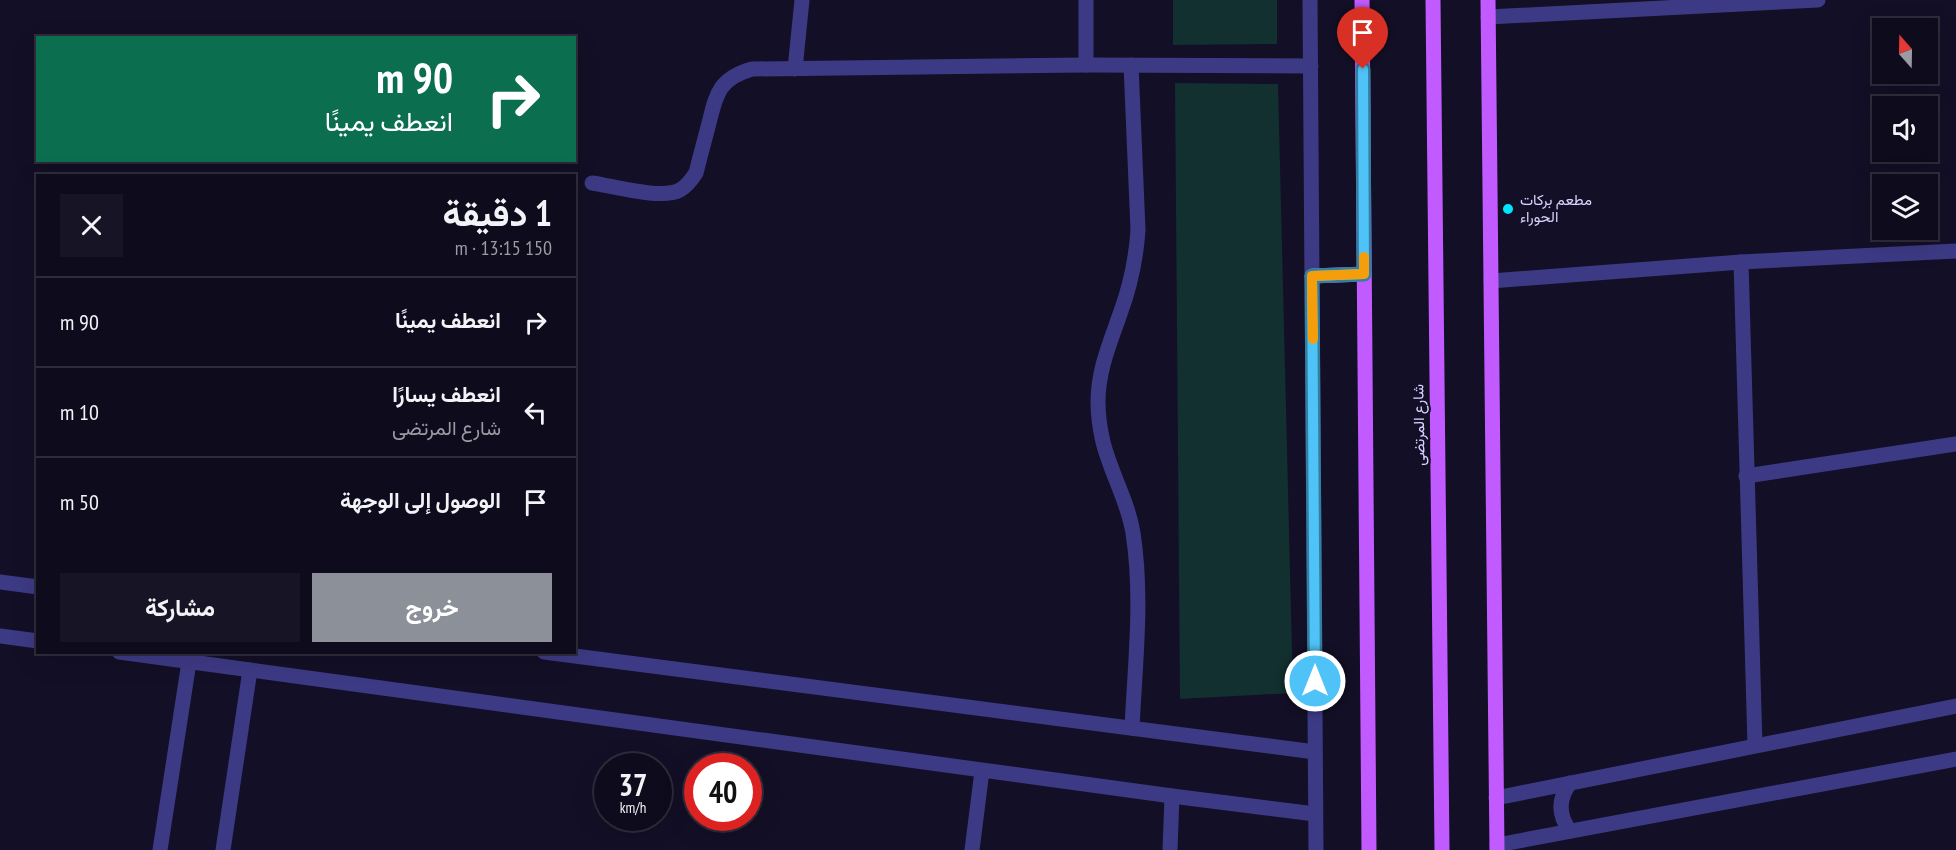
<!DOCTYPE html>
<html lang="ar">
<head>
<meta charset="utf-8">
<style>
	:root { --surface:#0e0b1c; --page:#171425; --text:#f1f3f6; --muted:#9b9ba3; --line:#2e2b3b; --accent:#8c9099 }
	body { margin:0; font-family:"PT Sans Narrow",Vazirmatn,sans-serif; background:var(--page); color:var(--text); direction:rtl; height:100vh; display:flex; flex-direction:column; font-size:22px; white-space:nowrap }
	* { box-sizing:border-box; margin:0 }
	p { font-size:20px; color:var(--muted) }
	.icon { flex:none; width:33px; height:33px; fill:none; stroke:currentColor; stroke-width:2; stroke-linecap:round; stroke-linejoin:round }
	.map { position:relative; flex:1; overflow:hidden; direction:ltr }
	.side { position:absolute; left:36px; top:174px; width:540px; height:480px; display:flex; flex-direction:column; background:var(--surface); border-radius:0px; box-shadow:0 6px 24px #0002,0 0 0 2px var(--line); direction:rtl }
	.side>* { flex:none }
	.banner { position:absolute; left:36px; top:36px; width:540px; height:126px; border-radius:0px; box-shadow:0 6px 24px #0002,0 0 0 2px var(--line); direction:rtl; background:#0b6e4f; color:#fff; overflow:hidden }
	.needle { width:39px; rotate:340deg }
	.controls { position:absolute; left:1872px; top:18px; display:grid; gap:12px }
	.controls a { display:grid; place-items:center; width:66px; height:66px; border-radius:0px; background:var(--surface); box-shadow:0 6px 24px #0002,0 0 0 2px var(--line); font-size:30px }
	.speed { position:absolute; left:594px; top:753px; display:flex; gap:12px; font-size:30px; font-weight:700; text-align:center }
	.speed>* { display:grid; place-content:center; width:78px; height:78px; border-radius:50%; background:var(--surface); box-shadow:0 6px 24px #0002,0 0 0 2px var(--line); line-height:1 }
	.speed small { font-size:15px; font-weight:400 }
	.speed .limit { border:9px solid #d22; background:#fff; color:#111 }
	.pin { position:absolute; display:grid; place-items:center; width:51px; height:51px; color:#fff; margin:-62px -26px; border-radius:50% 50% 50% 0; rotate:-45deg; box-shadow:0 0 6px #0007 }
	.pin .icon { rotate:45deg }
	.me { position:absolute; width:66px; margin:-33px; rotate:0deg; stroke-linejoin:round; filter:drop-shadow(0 0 4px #0008) }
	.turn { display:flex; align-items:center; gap:21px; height:126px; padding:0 24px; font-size:27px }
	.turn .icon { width:78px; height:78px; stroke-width:2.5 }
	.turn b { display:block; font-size:42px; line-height:51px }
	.round { display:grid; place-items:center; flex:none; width:63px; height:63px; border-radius:0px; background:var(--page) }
	.headline { display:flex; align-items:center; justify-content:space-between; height:102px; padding:0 24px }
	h1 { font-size:36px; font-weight:700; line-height:45px }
	.button { display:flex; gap:12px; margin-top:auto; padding:12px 24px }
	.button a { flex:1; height:69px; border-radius:0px; background:var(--accent); color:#fff; font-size:24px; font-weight:700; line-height:69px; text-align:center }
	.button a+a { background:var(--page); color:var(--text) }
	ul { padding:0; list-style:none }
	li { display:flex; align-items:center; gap:18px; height:90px; padding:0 24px; border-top:2px solid var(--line) }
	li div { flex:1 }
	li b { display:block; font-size:22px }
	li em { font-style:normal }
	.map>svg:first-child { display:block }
</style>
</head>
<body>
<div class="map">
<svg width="1956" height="850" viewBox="0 0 1956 850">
	<rect width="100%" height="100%" fill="#130f26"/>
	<!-- green -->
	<g fill="#12302f">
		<path d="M 1173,0 L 1277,0 L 1277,44 L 1173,45 Z"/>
		<path d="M 1175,83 L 1278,84 L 1293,693 L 1180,699 Z"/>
	</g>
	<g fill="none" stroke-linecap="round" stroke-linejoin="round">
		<!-- minor -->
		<g stroke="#3d3a85" stroke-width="15">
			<path d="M 1086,0 L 1086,65"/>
			<path d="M 1310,0 L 1316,850"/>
			<path d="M 1488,17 L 1818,0"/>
			<path d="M 1131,65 L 1138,230 C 1136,260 1130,287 1120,314 C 1110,343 1098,370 1098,402 C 1098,415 1100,429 1103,442 C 1111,474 1128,501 1133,533 C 1143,597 1135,664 1132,728"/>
			<path d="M 795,69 L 802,0"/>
			<path d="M 592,183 C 614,186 661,200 680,190 C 687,186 692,179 696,173 C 700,157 704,142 708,127 C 716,96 717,79 752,69 L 1086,65 L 1311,66"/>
			<path d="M 1741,262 L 1755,745"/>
			<path d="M 1491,281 L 1741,262 L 1956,251"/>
			<path d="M 1746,476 L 1956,444"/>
			<path d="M 0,582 L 38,587"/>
			<path d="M 0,636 L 38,641"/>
			<path d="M 119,652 L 1172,796 L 1315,814"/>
			<path d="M 544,652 L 1315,752"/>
			<path d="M 1496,798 L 1956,706"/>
			<path d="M 1570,831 C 1558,815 1558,799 1570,783"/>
			<path d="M 1497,845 L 1956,759"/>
			<path d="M 160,850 L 189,662"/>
			<path d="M 223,850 L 250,670"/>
			<path d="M 972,850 L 982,771"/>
			<path d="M 1170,850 L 1172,796"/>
		</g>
		<!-- major -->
		<g stroke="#c25bff" stroke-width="15">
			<path d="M 1362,0 L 1369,850"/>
			<path d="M 1433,0 L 1442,850"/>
			<path d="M 1488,0 L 1497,850"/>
			<path d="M 1312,276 L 1364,274"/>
		</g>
	</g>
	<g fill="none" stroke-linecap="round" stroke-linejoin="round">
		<defs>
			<path id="route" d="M 1315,681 L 1312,276 L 1364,274 L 1363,69"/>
		</defs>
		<!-- route casing -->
		<use href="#route" stroke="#337fa1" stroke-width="15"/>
		<!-- route -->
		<use href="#route" stroke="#4fc3f7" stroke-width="10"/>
		<!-- slow -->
		<path stroke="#f59e0b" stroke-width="10" d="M 1313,339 L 1312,276 L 1364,274 L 1364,257"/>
	</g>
	<!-- markers -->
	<circle fill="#00e5ff" stroke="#130f26" stroke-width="2" cx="1508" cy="209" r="6"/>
	<g text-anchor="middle" stroke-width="4.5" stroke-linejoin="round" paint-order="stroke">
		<!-- poi labels -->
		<g font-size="15" fill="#d9d4ff" stroke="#130f26" text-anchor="start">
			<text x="1520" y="205">مطعم بركات<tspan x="1520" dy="17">الحوراء</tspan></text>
		</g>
		<!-- street labels -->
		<g font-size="15" fill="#d9d4ff" stroke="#130f26">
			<text transform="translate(1419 425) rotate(-91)" y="5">شارع المرتضى</text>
		</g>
	</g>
</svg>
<div class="controls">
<a><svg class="needle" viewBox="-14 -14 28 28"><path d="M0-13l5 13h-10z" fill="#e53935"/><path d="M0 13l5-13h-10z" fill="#9b9ba3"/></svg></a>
<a><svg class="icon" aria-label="sound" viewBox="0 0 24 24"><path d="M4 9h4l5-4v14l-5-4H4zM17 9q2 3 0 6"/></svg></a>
<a><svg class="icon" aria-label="layers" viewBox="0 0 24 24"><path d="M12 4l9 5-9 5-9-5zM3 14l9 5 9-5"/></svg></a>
</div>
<div class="speed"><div>37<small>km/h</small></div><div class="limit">40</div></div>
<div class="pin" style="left:1363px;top:69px;background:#d93025"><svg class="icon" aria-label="arrive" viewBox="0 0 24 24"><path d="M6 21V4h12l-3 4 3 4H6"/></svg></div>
<svg class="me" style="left:1315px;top:681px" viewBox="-20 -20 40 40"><circle r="17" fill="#4fc3f7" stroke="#fff" stroke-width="3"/><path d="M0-11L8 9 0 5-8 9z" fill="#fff"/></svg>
<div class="banner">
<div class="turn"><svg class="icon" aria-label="right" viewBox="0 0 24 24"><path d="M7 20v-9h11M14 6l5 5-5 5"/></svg><div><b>90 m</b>انعطف يمينًا</div></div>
</div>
<section class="side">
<div class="headline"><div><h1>1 دقيقة</h1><p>150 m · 13:15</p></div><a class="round"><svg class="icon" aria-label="close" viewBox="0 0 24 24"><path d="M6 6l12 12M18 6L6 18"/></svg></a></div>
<ul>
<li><svg class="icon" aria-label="right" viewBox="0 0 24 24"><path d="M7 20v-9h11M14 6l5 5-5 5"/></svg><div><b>انعطف يمينًا</b></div><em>90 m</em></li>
<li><svg class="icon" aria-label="left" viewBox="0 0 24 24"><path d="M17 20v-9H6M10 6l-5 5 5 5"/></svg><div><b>انعطف يسارًا</b><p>شارع المرتضى</p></div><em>10 m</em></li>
<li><svg class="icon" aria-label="arrive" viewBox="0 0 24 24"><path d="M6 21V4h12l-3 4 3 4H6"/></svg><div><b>الوصول إلى الوجهة</b></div><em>50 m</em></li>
</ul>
<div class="button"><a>خروج</a><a>مشاركة</a></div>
</section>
</div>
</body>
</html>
